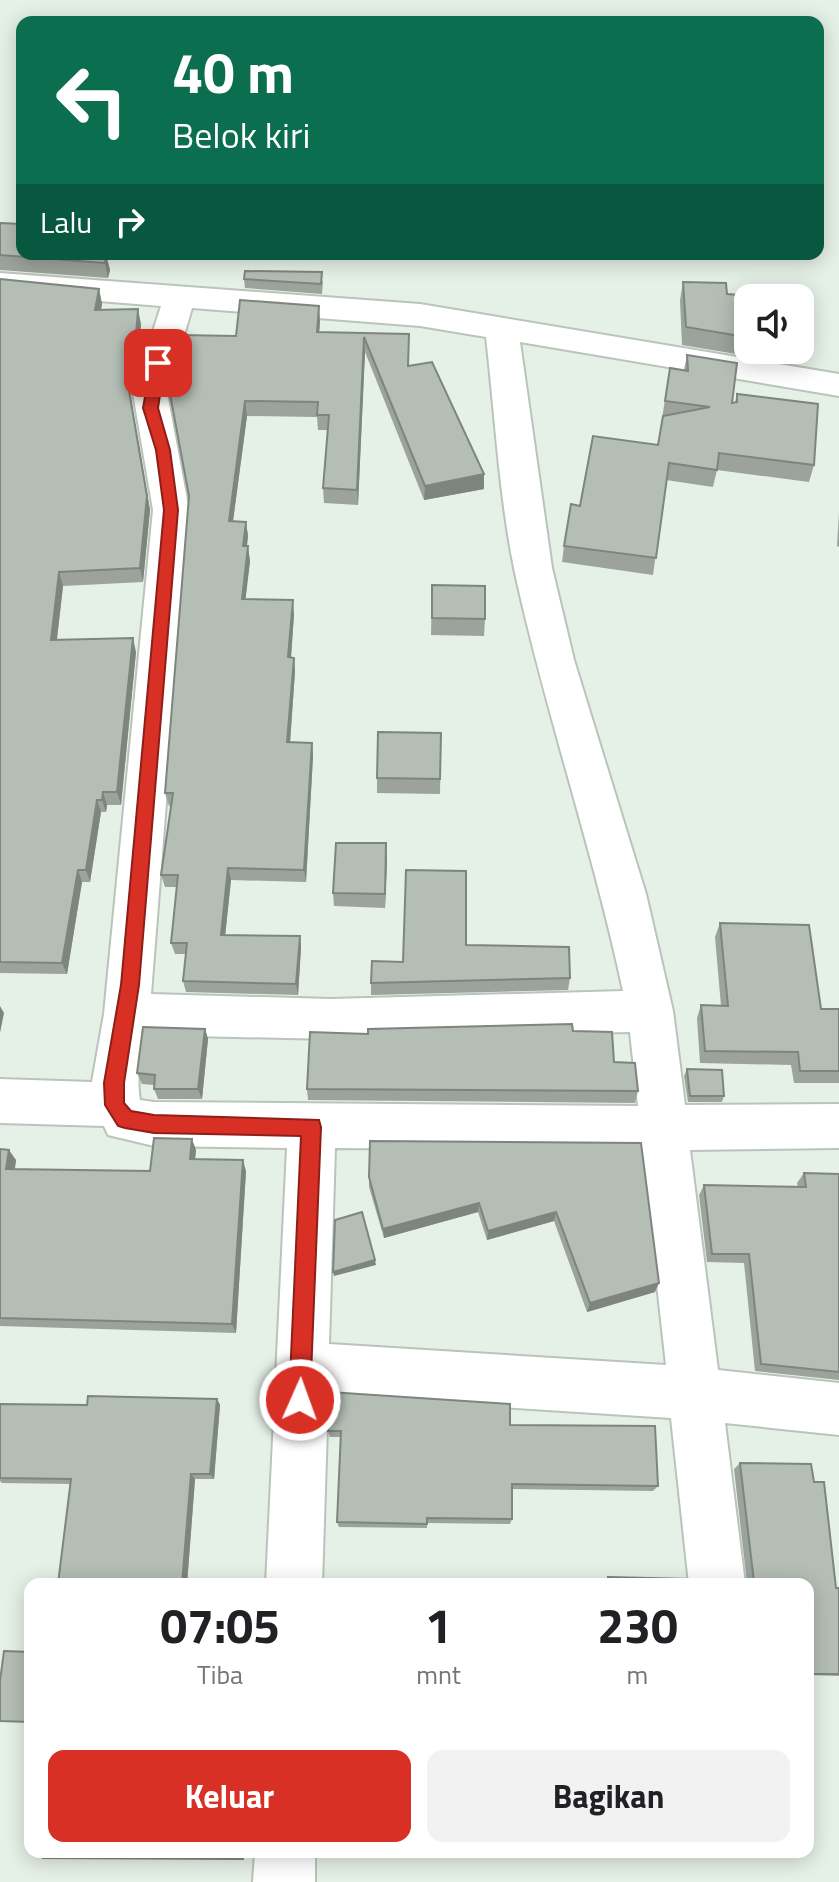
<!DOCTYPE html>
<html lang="id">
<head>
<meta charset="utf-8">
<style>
	:root { --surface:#fff; --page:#f2f2f2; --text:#202124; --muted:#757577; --accent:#d93025 }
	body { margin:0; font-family:"Titillium Web",sans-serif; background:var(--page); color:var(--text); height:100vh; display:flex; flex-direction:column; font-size:30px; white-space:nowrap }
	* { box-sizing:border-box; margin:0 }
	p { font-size:26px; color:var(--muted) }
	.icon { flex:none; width:44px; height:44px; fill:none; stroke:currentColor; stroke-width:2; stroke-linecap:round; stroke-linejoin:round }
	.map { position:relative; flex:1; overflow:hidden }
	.panel { position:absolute; left:24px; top:1578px; width:790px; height:280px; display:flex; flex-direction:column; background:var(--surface); border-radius:16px; box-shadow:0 4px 20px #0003 }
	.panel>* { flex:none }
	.guide { position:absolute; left:16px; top:16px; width:808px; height:244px; border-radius:16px; box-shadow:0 4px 20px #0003; background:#0b6e4f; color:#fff; overflow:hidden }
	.fabs { position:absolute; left:734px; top:284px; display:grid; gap:16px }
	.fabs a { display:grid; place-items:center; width:80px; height:80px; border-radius:16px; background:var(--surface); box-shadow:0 4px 20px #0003; font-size:40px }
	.pin { position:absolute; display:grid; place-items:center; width:68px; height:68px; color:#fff; margin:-34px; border-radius:16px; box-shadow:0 4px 12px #0006 }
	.me { position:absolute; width:88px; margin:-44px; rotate:2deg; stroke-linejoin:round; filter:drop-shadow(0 0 6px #0008) }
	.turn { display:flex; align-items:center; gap:28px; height:168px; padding:0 24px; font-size:36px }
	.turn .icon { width:104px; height:104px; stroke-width:2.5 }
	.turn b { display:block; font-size:56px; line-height:68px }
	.then { display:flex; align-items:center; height:76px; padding:0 24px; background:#0003; gap:16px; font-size:30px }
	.eta { display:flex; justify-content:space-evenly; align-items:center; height:136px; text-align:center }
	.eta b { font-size:48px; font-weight:700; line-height:56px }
	.cta { display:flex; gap:16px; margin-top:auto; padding:16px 24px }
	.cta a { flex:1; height:92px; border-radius:16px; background:var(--accent); color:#fff; font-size:32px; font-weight:700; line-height:92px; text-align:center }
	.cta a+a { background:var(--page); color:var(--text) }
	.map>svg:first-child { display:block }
</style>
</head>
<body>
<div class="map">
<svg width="839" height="1882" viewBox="0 0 839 1882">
	<rect width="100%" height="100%" fill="#e5f0e6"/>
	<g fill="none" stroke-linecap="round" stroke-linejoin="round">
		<defs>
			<g id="street">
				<path d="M 0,273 L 420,304 L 839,374 L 839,396 L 520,342 L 552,568 L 574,660 L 646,894 L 673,1011 L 685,1105 L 839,1104 L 839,1148 L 690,1150 L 718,1370 L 839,1383 L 839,1435 L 725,1423 L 745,1584 L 689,1584 L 671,1418 L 328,1396 L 322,1584 L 266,1584 L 287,1148 L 154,1146 L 108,1135 L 104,1126 L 0,1123 L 0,1079 L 92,1082 L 104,1014 L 153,510 L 133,393 L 161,306 L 0,293 ZM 192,308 L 420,326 L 486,337 C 495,414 499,497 515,573 C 546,714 593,850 623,991 L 331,999 L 151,994 L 189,510 L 167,393 ZM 630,1032 L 638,1106 L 154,1102 L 140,1100 C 136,1078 141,1056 145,1035 L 331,1039 ZM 335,1148 L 642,1150 L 666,1365 L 329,1344 Z"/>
				<path d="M 255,1852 L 315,1852 L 315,1882 L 253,1882 Z"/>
			</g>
		</defs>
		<!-- street casing -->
		<use href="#street" stroke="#bac4ba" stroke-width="4"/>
		<!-- street -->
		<use href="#street" fill="#fff" fill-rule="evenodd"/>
	</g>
	<!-- wall -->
	<g fill="#9ba39c">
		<path d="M 0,223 L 22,254 L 106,255 L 110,270 L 108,278 L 0,270 L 0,272 Z"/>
		<path d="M 0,279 L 99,289 L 102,304 L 101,310 L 141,324 L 140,335 L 144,350 L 130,394 L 150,510 L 143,582 L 63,586 L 57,640 L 136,652 L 121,805 L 107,805 L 106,812 L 101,812 L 90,882 L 82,882 L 67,974 L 0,973 Z"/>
		<path d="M 244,279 L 323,281 L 322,294 L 245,288 Z"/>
		<path d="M 683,282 L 727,294 L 748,298 L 748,349 L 738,349 L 736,354 L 682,345 L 680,300 Z"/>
		<path d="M 800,299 L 813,336 L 808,354 L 756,350 L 800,350 Z"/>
		<path d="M 320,321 L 319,333 L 409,334 L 408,366 L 484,489 L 424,500 L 365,352 L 358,505 L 324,503 L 323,488 L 328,430 L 318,430 L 317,417 L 247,416 L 233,521 L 246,522 L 248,536 L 247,546 L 250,561 L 245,599 L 294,614 L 291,658 L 294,658 L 295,671 L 290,743 L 312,743 L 313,756 L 306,882 L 231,880 L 225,935 L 300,936 L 301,948 L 298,995 L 186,992 L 183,981 L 186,954 L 175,954 L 171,943 L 177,887 L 165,887 L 161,875 L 171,806 L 169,806 L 165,793 L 236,336 Z"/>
		<path d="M 687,355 L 732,403 L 735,402 L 737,394 L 814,465 L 809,482 L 717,470 L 713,487 L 666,480 L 653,575 L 562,562 L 564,546 L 580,506 L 658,445 L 667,386 L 684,370 Z"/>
		<path d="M 839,512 L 839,547 L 837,546 Z"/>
		<path d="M 432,585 L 485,619 L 484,636 L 431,635 Z"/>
		<path d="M 441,733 L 440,794 L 377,793 L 377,778 Z"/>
		<path d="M 387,858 L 385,908 L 334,906 L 333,893 Z"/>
		<path d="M 720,923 L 821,1009 L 839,1009 L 839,1083 L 794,1083 L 791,1065 L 700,1063 L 697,1018 L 701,1005 L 721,1006 L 715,937 Z"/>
		<path d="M 466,945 L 570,978 L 568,990 L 371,995 L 371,983 L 403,962 Z"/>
		<path d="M 205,1029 L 208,1039 L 202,1099 L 158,1099 L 154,1089 L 154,1085 L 142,1084 L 137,1073 Z"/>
		<path d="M 573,1031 L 614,1062 L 638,1091 L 635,1103 L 308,1100 L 307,1089 L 368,1034 Z"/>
		<path d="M 687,1069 L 724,1096 L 722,1102 L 688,1102 L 684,1076 Z"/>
		<path d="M 641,1143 L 655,1292 L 587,1312 L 554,1221 L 487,1240 L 478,1212 L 384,1238 L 369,1187 L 369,1177 Z"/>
		<path d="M 0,1149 L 16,1160 L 15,1169 L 150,1171 L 196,1150 L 195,1159 L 246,1171 L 236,1333 L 0,1326 Z"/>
		<path d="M 804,1173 L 839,1174 L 839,1380 L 755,1371 L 744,1263 L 707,1262 L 699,1195 L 704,1185 L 798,1187 L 797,1183 Z"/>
		<path d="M 217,1399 L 220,1405 L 214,1479 L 195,1479 L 187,1584 L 58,1584 L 71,1484 L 2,1483 L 0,1481 L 0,1404 L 87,1405 Z"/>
		<path d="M 510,1425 L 658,1486 L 653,1491 L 512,1489 L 512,1519 L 510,1524 L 427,1523 L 427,1528 L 339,1527 L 337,1522 L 341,1437 L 330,1437 L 328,1431 Z"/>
		<path d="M 740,1463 L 814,1482 L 836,1588 L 839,1588 L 839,1676 L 808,1675 L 808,1584 L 605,1584 L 604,1580 L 608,1577 L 695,1583 L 747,1583 L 734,1469 Z"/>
	</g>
	<!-- shaded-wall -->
	<g fill="#7e857f">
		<path d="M 106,255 L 110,270 L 108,278 L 105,263 Z"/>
		<path d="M 99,289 L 102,304 L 98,326 L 95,310 Z"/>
		<path d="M 319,306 L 320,321 L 318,348 L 317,332 Z"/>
		<path d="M 138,309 L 141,324 L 140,339 L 141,335 L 144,350 L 130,394 L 150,510 L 143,582 L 140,568 L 127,379 L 136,335 Z"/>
		<path d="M 364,337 L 365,352 L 358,505 L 357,490 Z"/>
		<path d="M 245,401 L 247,416 L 231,536 L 229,521 Z"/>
		<path d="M 484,474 L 484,489 L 424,500 L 425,486 Z"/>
		<path d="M 246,522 L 248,536 L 245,561 L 243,546 Z"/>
		<path d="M 248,546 L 250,561 L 244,613 L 242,599 Z"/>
		<path d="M 59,572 L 63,586 L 55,654 L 51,640 Z"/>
		<path d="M 293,600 L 294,614 L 290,671 L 288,657 Z"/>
		<path d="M 133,638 L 136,652 L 121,805 L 117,792 Z"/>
		<path d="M 294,658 L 295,671 L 289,756 L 287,742 Z"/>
		<path d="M 312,743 L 313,756 L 306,882 L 304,870 Z"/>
		<path d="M 103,792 L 107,805 L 106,812 L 102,800 Z"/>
		<path d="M 97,800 L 101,812 L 90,882 L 86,870 Z"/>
		<path d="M 386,843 L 387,858 L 385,908 L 385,894 Z"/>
		<path d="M 228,868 L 231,880 L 224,947 L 221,935 Z"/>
		<path d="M 78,870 L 82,882 L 67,974 L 62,963 Z"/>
		<path d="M 300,936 L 301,948 L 298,995 L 296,984 Z"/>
		<path d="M 0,1006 L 4,1013 L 0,1033 Z"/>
		<path d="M 205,1029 L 208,1039 L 202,1099 L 198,1089 Z"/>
		<path d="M 192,1139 L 196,1150 L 194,1169 L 190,1159 Z"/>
		<path d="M 9,1150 L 16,1160 L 13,1179 L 6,1169 Z"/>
		<path d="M 243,1160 L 246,1171 L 236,1333 L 232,1324 Z"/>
		<path d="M 479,1203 L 478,1212 L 384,1238 L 383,1229 Z"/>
		<path d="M 556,1212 L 554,1221 L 487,1240 L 488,1231 Z"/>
		<path d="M 375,1260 L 376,1265 L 334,1276 L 333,1272 Z"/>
		<path d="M 659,1283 L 655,1292 L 587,1312 L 590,1303 Z"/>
		<path d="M 217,1399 L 220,1405 L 214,1479 L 210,1474 Z"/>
		<path d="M 191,1474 L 195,1479 L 187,1584 L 182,1584 Z"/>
	</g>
	<!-- building -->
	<g fill="#b4beb5" stroke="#7e857f" stroke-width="2">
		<path d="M 0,223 L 22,224 L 22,254 L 106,255 L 105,263 L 0,255 Z"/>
		<path d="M 245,271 L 322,272 L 321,284 L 244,279 Z"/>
		<path d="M 0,279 L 99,289 L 95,310 L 138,309 L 136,335 L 141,335 L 127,379 L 147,496 L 140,568 L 59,572 L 51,640 L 133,638 L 117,792 L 103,792 L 102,800 L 97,800 L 86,870 L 78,870 L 62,963 L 0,962 Z"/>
		<path d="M 683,282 L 726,283 L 727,294 L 780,298 L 748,298 L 748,331 L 741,331 L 740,336 L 686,327 Z"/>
		<path d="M 800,299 L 811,300 L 813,336 L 800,335 Z"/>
		<path d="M 240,300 L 319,306 L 317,332 L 409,334 L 408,366 L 432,362 L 484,474 L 425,486 L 364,337 L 357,490 L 323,488 L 329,415 L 317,415 L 318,402 L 245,401 L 229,521 L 246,522 L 243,546 L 248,546 L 242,599 L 293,600 L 288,657 L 294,658 L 287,742 L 312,743 L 304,870 L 228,868 L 221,935 L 300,936 L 296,984 L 183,981 L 187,943 L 171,943 L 178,875 L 161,875 L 173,793 L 165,793 L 189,496 L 167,378 L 180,335 L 236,336 Z"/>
		<path d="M 687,355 L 737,363 L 732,403 L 737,402 L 737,394 L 818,404 L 814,465 L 719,453 L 717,470 L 669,463 L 656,558 L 564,546 L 571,504 L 580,506 L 593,436 L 658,445 L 663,416 L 710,407 L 665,401 L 670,368 L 688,371 Z"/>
		<path d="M 432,585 L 485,586 L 485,619 L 432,618 Z"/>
		<path d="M 378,732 L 441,733 L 440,779 L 377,778 Z"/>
		<path d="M 336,843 L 386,843 L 385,894 L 333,893 Z"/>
		<path d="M 406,870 L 466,871 L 466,945 L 569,947 L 570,978 L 371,983 L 372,961 L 403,962 Z"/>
		<path d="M 720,923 L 809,925 L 821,1009 L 839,1009 L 839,1071 L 800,1071 L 798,1052 L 705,1051 L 701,1005 L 728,1006 Z"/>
		<path d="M 572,1024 L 573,1031 L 612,1032 L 614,1062 L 635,1063 L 638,1091 L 307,1089 L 310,1032 L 368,1034 L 368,1029 Z"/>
		<path d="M 143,1027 L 205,1029 L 198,1089 L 154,1089 L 155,1075 L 137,1073 Z"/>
		<path d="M 687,1069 L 722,1070 L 724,1096 L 690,1096 Z"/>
		<path d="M 154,1138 L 192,1139 L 190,1159 L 243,1160 L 232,1324 L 0,1318 L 0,1149 L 9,1150 L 6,1169 L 150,1171 Z"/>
		<path d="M 370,1141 L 641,1143 L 659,1283 L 590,1303 L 556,1212 L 488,1231 L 479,1203 L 383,1229 L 369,1177 Z"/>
		<path d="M 804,1173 L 839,1174 L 839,1372 L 761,1364 L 749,1254 L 712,1254 L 704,1185 L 806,1187 Z"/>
		<path d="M 362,1212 L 375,1260 L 333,1272 L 335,1220 Z"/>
		<path d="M 329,1392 L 510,1404 L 510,1425 L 655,1426 L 658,1486 L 512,1484 L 512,1519 L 427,1518 L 427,1524 L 337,1522 L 341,1431 L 328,1431 Z"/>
		<path d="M 88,1396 L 217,1399 L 210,1474 L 191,1474 L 182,1584 L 58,1584 L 71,1479 L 0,1478 L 0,1404 L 87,1405 Z"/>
		<path d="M 740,1463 L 811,1464 L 814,1482 L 824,1482 L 836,1588 L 839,1588 L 839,1674 L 808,1674 L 808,1584 L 609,1584 L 608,1577 L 691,1579 L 695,1583 L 754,1582 Z"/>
		<path d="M 4,1651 L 30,1652 L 30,1722 L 0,1721 L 0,1681 Z"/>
		<path d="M 44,1852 L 243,1852 L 243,1859 L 43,1858 Z"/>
	</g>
	<!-- route -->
	<path fill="#d93025" stroke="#8d1f18" stroke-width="2" d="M 158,358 L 165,363 L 158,408 L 170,450 L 178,510 L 139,985 L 124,1083 L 124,1103 L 131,1111 L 154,1115 L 319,1120 L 321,1127 L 310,1400 L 307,1408 L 300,1411 L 292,1408 L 289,1400 L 301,1136 L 154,1133 L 125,1128 L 118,1126 L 105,1105 L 104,1083 L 121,985 L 164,510 L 156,450 L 143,408 L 151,363 Z"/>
</svg>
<div class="fabs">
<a><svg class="icon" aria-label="sound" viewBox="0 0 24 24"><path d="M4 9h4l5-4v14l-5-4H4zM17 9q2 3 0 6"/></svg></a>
</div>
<div class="pin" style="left:158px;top:363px;background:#d93025"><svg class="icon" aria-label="arrive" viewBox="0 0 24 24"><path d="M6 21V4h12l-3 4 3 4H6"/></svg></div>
<svg class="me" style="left:300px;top:1400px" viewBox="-20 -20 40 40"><circle r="17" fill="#d93025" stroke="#fff" stroke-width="3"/><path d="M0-11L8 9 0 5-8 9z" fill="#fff"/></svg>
<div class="guide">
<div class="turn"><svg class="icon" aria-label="left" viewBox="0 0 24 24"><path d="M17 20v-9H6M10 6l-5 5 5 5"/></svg><div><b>40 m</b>Belok kiri</div></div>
<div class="then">Lalu<svg class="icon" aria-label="right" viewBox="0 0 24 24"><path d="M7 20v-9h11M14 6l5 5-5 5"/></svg></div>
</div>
<section class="panel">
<div class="eta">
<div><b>07:05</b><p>Tiba</p></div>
<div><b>1</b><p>mnt</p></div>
<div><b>230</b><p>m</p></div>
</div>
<div class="cta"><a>Keluar</a><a>Bagikan</a></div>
</section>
</div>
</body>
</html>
